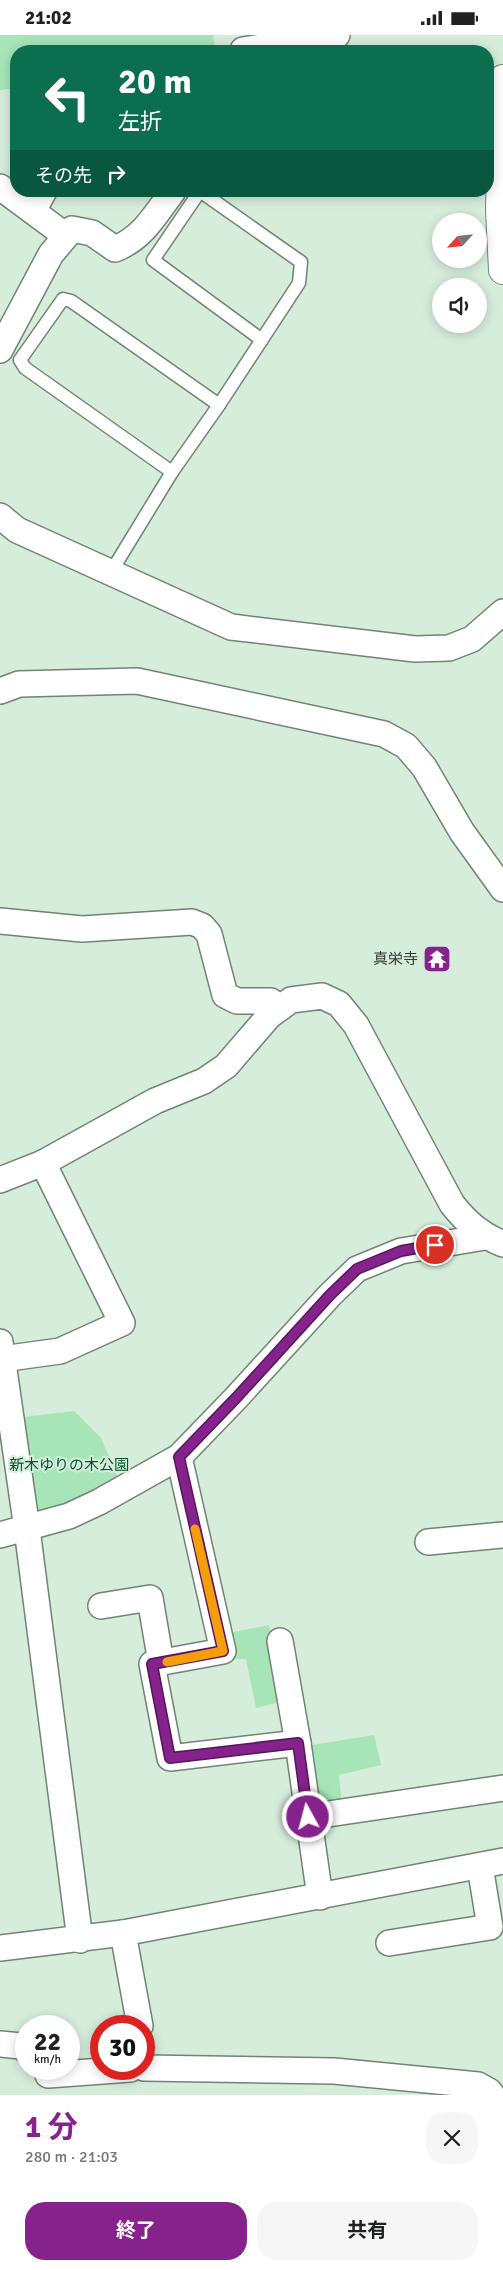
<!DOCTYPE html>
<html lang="ja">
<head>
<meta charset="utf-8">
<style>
	:root { --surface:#fff; --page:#f6f6f6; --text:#202124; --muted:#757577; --accent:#85228c }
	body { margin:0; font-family:Signika,"Noto Sans JP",sans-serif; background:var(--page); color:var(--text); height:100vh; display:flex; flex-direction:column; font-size:19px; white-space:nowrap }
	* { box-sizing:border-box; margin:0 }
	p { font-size:16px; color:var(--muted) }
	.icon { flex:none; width:28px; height:28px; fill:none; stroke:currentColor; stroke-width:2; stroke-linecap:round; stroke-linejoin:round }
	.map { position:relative; height:2060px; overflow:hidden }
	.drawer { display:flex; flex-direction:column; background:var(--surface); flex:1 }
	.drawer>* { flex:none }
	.banner { position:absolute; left:10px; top:10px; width:484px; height:152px; border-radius:20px; box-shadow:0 2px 12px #0003; background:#0b6e4f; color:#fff; overflow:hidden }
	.needle { width:32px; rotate:243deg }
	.buttons { position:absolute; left:432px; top:178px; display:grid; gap:10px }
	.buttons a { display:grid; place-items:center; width:55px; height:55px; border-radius:50%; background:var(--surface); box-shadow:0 2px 12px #0003; font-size:25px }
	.speed { position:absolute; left:15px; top:1980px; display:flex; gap:10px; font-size:25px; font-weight:700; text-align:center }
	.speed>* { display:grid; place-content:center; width:65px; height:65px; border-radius:50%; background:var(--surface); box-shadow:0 2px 12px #0003; line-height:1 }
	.speed small { font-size:12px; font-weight:400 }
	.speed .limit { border:8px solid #d22; background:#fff; color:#111 }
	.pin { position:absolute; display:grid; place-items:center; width:42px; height:42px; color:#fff; margin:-21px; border:2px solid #fff; border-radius:50%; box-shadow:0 1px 5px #0007 }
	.me { position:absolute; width:55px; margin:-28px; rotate:353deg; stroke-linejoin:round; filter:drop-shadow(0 0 4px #0008) }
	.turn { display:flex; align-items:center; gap:18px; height:105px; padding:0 25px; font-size:22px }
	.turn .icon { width:65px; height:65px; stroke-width:2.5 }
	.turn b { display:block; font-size:35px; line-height:42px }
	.then { display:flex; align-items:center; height:48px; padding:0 25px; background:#0003; gap:10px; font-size:19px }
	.round { display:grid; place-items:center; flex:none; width:52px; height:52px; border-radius:20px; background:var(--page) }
	.summary { display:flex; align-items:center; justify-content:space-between; height:85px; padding:0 25px }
	h1 { font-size:30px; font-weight:700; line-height:38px; color:var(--accent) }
	.button { display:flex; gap:10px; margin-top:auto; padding:10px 25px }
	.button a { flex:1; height:58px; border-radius:20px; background:var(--accent); color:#fff; font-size:20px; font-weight:700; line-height:58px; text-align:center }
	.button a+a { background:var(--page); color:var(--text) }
	.status { display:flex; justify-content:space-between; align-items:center; height:35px; padding:0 25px; background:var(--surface); direction:ltr }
	.status svg { height:14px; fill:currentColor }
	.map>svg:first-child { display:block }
</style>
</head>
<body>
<div class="status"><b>21:02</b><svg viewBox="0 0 49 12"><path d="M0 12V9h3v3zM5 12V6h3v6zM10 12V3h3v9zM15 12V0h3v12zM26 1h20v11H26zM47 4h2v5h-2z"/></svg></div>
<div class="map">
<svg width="503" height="2060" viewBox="0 0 503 2060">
	<rect width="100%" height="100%" fill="#d6eddc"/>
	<!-- green -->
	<g fill="#a7e5b9">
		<path d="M 0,0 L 213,0 L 215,16 L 16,16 L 16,53 L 0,55 Z"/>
		<path d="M 74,1376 L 101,1403 L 120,1447 L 36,1485 L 23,1382 Z"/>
		<path d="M 269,1590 L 283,1666 L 256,1673 L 246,1624 L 232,1624 L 229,1598 Z"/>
		<path d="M 374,1700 L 381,1730 L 339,1740 L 342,1771 L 315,1776 L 306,1711 Z"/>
	</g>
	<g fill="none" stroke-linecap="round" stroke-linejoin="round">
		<defs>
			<g id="service">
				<path d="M 172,437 L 25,333 L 20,325 L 63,264 L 71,266 L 219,370"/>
				<path d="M 111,537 L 172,437 L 219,370 L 299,248 L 301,227 L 200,156 L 153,225 L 262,305"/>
			</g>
			<g id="minor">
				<path d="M 243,15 L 337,0"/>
				<path d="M 0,152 L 66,201"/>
				<path d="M 33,176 L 44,156"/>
				<path d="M 0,315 L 51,219 L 72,194 L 92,198 L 115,214 C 143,203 155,180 173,156"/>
				<path d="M 0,481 L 17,495 L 231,592 L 415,614 L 449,613 L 472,604 L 503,577"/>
				<path d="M 0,656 L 19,649 L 137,646 L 384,699 L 406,711 L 424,732 L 462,797 L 503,854"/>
				<path d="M 0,886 L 82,894 L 192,887 L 202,891 L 209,899 L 225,960 L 237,966 L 271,966 L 280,973"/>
				<path d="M 0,1145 L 43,1128 L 155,1066 L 204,1046 L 226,1031 L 269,981 L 291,965 L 322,961 L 339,969 L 356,990 L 452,1169 C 467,1188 481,1200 503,1209"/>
				<path d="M 0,1307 L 27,1494 L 80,1905"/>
				<path d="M 2,1324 L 60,1316 L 122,1288 L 43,1128"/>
				<path d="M 0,1500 L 69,1481 L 99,1467 L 179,1422"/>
				<path d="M 428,1507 L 503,1500"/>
				<path d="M 101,1571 L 150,1563 L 161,1628"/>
				<path d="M 280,1606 L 298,1708 L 320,1862"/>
				<path d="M 298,1708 L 170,1723 L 152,1629 L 223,1616 L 179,1422 L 236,1363 L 330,1260 L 357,1234 L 401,1216 L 485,1202"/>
				<path d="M 308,1782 L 503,1753"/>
				<path d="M 123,1898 L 140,1991"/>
				<path d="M 389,1908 L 490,1892 L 480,1831"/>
				<path d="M 0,1913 L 123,1898 L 503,1826"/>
				<path d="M 0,2009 L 21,2011 L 26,2015"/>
				<path d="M 144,2033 L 334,2036 L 478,2050 L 489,2056 L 492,2060"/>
				<path d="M 48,2040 L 130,2034"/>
			</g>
			<path id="trunk" d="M 503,44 L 500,175 L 503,235"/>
		</defs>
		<!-- service casing -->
		<use href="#service" stroke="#708475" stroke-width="15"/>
		<!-- minor casing -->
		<use href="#minor" stroke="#708475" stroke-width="28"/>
		<!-- trunk casing -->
		<use href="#trunk" stroke="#708475" stroke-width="30"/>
		<!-- service -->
		<use href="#service" stroke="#fff" stroke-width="12"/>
		<!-- minor -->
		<use href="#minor" stroke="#fff" stroke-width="25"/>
		<!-- trunk -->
		<use href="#trunk" stroke="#fff" stroke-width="28"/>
	</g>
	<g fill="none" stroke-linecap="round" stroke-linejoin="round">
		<defs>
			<path id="route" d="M 308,1782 L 298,1708 L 170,1723 L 152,1629 L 223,1616 L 179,1422 L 236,1363 L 330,1260 L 357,1234 L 401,1216 L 435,1210"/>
		</defs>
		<!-- route casing -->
		<use href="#route" stroke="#56165b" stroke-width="12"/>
		<!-- route -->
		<use href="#route" stroke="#85228c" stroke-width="9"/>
		<!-- slow -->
		<path stroke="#f59e0b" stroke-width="9" d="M 167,1627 L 223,1616 L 195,1494"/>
	</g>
	<!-- icons -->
	<defs>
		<symbol id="temple-square" viewBox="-11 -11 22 22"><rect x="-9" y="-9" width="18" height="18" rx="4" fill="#85228c" stroke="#d6eddc"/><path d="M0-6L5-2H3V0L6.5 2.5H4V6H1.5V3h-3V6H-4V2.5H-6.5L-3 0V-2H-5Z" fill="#fff"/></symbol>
	</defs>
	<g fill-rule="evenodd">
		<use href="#temple-square" x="421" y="908" width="32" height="32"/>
	</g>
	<g text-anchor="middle" stroke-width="4" stroke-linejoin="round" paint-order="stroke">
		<!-- poi labels -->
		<g font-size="15" fill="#323a34" stroke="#d6eddc" text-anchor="end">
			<text x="418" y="929">真栄寺</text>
		</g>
		<!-- park labels -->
		<g font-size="15" fill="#03532b" stroke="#d6eddc">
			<text x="69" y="1435">新木ゆりの木公園</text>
		</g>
	</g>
</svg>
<div class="buttons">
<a><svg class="needle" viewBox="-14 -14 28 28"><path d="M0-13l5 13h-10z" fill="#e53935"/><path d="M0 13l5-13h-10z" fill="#757577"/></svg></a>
<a><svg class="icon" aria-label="sound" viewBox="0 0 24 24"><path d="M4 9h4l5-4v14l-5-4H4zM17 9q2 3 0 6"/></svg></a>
</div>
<div class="speed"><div>22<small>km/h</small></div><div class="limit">30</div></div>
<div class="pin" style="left:435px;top:1210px;background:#d93025"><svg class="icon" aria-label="arrive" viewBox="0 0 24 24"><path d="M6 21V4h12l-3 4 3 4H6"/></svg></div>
<svg class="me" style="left:308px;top:1782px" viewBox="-20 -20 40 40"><circle r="17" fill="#85228c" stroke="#fff" stroke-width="3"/><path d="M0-11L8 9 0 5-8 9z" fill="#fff"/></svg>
<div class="banner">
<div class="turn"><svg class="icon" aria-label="left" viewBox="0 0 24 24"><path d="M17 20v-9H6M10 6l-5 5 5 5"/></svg><div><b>20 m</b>左折</div></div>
<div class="then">その先<svg class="icon" aria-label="right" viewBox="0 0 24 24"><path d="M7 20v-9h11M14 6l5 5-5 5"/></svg></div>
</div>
</div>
<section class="drawer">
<div class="summary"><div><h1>1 分</h1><p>280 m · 21:03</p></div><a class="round"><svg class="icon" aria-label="close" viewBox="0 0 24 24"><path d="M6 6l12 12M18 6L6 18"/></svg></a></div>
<div class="button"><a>終了</a><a>共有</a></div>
</section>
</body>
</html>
